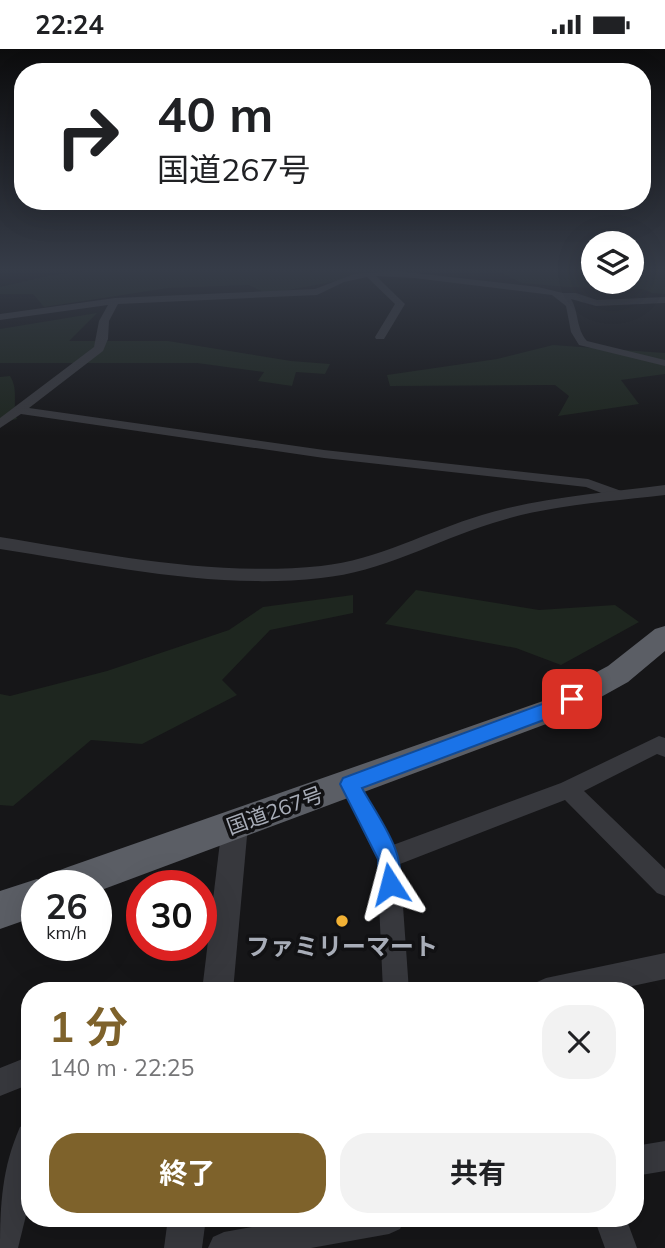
<!DOCTYPE html>
<html lang="ja">
<head>
<meta charset="utf-8">
<style>
	:root { --surface:#fff; --page:#f2f2f2; --text:#202124; --muted:#757577; --accent:#7e622b }
	body { margin:0; font-family:Mulish,"Noto Sans JP",sans-serif; background:var(--page); color:var(--text); height:100vh; display:flex; flex-direction:column; font-size:26px; white-space:nowrap }
	* { box-sizing:border-box; margin:0 }
	p { font-size:23px; color:var(--muted) }
	.icon { flex:none; width:38px; height:38px; fill:none; stroke:currentColor; stroke-width:2; stroke-linecap:round; stroke-linejoin:round }
	.map { position:relative; flex:1; overflow:hidden }
	.details { position:absolute; left:21px; top:933px; width:623px; height:245px; display:flex; flex-direction:column; background:var(--surface); border-radius:28px; box-shadow:0 7px 28px #0002 }
	.details>* { flex:none }
	.top-card { position:absolute; left:14px; top:14px; width:637px; height:147px; border-radius:28px; box-shadow:0 7px 28px #0002; background:#fff; color:var(--text); overflow:hidden }
	.tools { position:absolute; left:581px; top:182px; display:grid; gap:14px }
	.tools a { display:grid; place-items:center; width:63px; height:63px; border-radius:50%; background:var(--surface); box-shadow:0 7px 28px #0002; font-size:35px }
	.speed { position:absolute; left:21px; top:821px; display:flex; gap:14px; font-size:35px; font-weight:700; text-align:center }
	.speed>* { display:grid; place-content:center; width:91px; height:91px; border-radius:50%; background:var(--surface); box-shadow:0 7px 28px #0002; line-height:1 }
	.speed small { font-size:18px; font-weight:400 }
	.speed .limit { border:10px solid #d22; background:#fff; color:#111 }
	.pin { position:absolute; display:grid; place-items:center; width:60px; height:60px; color:#fff; margin:-30px; border-radius:14px; box-shadow:0 4px 10px #0006 }
	.me { position:absolute; width:77px; margin:-38px; rotate:351deg; stroke-linejoin:round; filter:drop-shadow(0 0 5px #0008) }
	.turn { display:flex; align-items:center; gap:24px; height:147px; padding:0 28px; font-size:32px }
	.turn .icon { width:91px; height:91px; stroke-width:2.5 }
	.turn b { display:block; font-size:49px; line-height:60px }
	.round { display:grid; place-items:center; flex:none; width:74px; height:74px; border-radius:28px; background:var(--page) }
	.head { display:flex; align-items:center; justify-content:space-between; height:119px; padding:0 28px }
	h1 { font-size:42px; font-weight:700; line-height:52px; color:var(--accent) }
	.action { display:flex; gap:14px; margin-top:auto; padding:14px 28px }
	.action a { flex:1; height:80px; border-radius:28px; background:var(--accent); color:#fff; font-size:28px; font-weight:700; line-height:80px; text-align:center }
	.action a+a { background:var(--page); color:var(--text) }
	.status { display:flex; justify-content:space-between; align-items:center; height:49px; padding:0 35px; background:var(--surface); direction:ltr }
	.status svg { height:19px; fill:currentColor }
	.map>svg:first-child { display:block }
</style>
</head>
<body>
<div class="status"><b>22:24</b><svg viewBox="0 0 49 12"><path d="M0 12V9h3v3zM5 12V6h3v6zM10 12V3h3v9zM15 12V0h3v12zM26 1h20v11H26zM47 4h2v5h-2z"/></svg></div>
<div class="map">
<svg width="665" height="1199" viewBox="0 0 665 1199">
	<rect width="100%" height="100%" fill="#161618"/>
	<!-- green -->
	<g fill="#1e261f">
		<path d="M 111,219 L 305,219 L 310,223 L 332,219 L 408,219 L 267,245 L 249,236 L 168,239 L 44,258 L 33,245 L 0,245 L 0,238 L 52,226 Z"/>
		<path d="M 491,219 L 593,219 L 593,233 L 632,233 L 632,219 L 665,221 L 665,245 L 652,244 L 643,240 L 567,238 L 522,234 Z"/>
		<path d="M 97,264 L 69,292 L 168,292 L 291,312 L 330,315 L 325,325 L 296,323 L 292,337 L 258,332 L 264,323 L 197,314 L 0,314 L 0,280 Z"/>
		<path d="M 553,296 L 665,304 L 665,325 L 621,331 L 639,355 L 558,367 L 569,347 L 555,336 L 390,337 L 387,326 L 497,310 Z"/>
		<path d="M 10,327 C 19,341 12,355 17,370 L 0,374 L 0,328 Z"/>
		<path d="M 416,541 L 539,561 L 615,556 L 639,573 L 561,616 L 516,599 L 385,575 Z"/>
		<path d="M 353,546 L 353,564 L 270,581 L 222,631 L 237,646 L 142,695 L 91,691 L 13,757 L 0,756 L 0,645 L 10,647 L 107,622 L 229,581 L 263,558 Z"/>
	</g>
	<g fill="none" stroke-linecap="round" stroke-linejoin="round">
		<!-- minor -->
		<g fill="#37383d" fill-rule="evenodd">
			<path d="M 397,222 L 538,238 L 563,244 L 576,244 L 597,251 L 665,248 L 665,254 L 596,257 L 571,250 C 579,263 576,280 587,292 L 665,311 L 665,317 L 579,296 L 571,283 L 566,257 L 552,246 L 414,229 L 376,227 L 405,255 L 384,290 L 376,290 L 375,288 L 395,255 L 367,228 L 344,233 L 317,246 L 118,255 L 109,272 L 108,290 L 103,302 L 29,359 L 324,401 L 588,430 L 627,444 L 627,450 L 617,450 L 586,438 L 324,409 L 21,365 L 0,379 L 0,369 L 94,298 L 99,272 L 108,256 L 0,271 L 0,265 L 115,249 L 315,240 L 354,225 Z"/>
			<path d="M 659,687 L 665,689 L 665,708 L 657,705 L 584,742 L 665,820 L 665,847 L 657,844 L 565,751 L 400,815 L 409,942 L 383,942 L 377,810 L 340,735 L 343,729 L 350,726 L 357,729 L 393,796 L 561,734 Z"/>
			<path d="M 665,904 L 665,930 L 609,942 L 533,942 L 537,933 L 546,929 Z"/>
			<path d="M 30,1007 L 30,1035 L 0,1047 L 0,1019 Z"/>
			<path d="M 30,1073 L 30,1150 L 18,1199 L 0,1199 C 0,1155 2,1119 20,1078 Z"/>
			<path d="M 665,1092 L 665,1122 L 635,1127 L 635,1097 Z"/>
			<path d="M 302,1169 L 405,1169 L 400,1180 L 389,1185 L 311,1199 L 208,1199 L 213,1188 L 224,1183 Z"/>
			<path d="M 594,1169 L 626,1169 L 637,1199 L 605,1199 Z"/>
		</g>
		<!-- tertiary -->
		<g fill="#37383d" fill-rule="evenodd">
			<path d="M 665,436 L 665,446 C 607,453 548,456 493,474 C 435,492 382,523 321,529 C 214,541 105,516 0,500 L 0,488 C 105,505 214,528 321,517 C 378,511 428,482 482,466 C 542,448 604,444 665,436 Z"/>
			<path d="M 235,764 L 244,768 L 248,776 L 233,942 L 202,942 L 222,776 L 226,768 Z"/>
			<path d="M 168,1169 L 206,1169 L 202,1199 L 164,1199 Z"/>
		</g>
		<!-- trunk -->
		<path fill="#5b5e65" fill-rule="evenodd" d="M 665,577 L 665,602 L 628,633 L 565,668 L 96,843 L 96,836 L 37,836 L 37,867 L 0,880 L 0,842 L 37,830 L 50,835 L 55,823 L 68,818 L 543,652 L 608,617 L 655,580 Z"/>
	</g>
	<!-- sky -->
	<linearGradient id="sky" x2="0" y2="1"><stop stop-color="#0c0c0d"/><stop offset="0.57" stop-color="#363c48"/><stop offset="1" stop-color="#363c48" stop-opacity="0"/></linearGradient>
	<rect width="665" height="387" fill="url(#sky)"/>
	<!-- route -->
	<path fill="#1a73e8" stroke="#114b97" stroke-width="2" d="M 572,644 L 578,646 L 580,650 L 578,655 L 560,665 L 362,739 C 377,767 411,809 397,842 L 390,845 L 382,842 L 379,835 L 378,810 L 340,735 L 343,729 Z"/>
	<!-- markers -->
	<circle fill="#f2b134" stroke="#111113" stroke-width="2.5" cx="342" cy="872" r="7"/>
	<g text-anchor="middle" stroke-width="7" stroke-linejoin="round" paint-order="stroke">
		<!-- street labels -->
		<g font-size="21" fill="#a8adb8" stroke="#111113">
			<text transform="translate(275 762) rotate(-20)" y="7">国道267号</text>
		</g>
		<!-- near-poi labels -->
		<g font-size="24" font-weight="bold" fill="#a8adb8" stroke="#111113">
			<text x="342" y="906">ファミリーマート</text>
		</g>
	</g>
</svg>
<div class="tools">
<a><svg class="icon" aria-label="layers" viewBox="0 0 24 24"><path d="M12 4l9 5-9 5-9-5zM3 14l9 5 9-5"/></svg></a>
</div>
<div class="speed"><div>26<small>km/h</small></div><div class="limit">30</div></div>
<div class="pin" style="left:572px;top:650px;background:#d93025"><svg class="icon" aria-label="arrive" viewBox="0 0 24 24"><path d="M6 21V4h12l-3 4 3 4H6"/></svg></div>
<svg class="me" style="left:390px;top:835px" viewBox="-20 -20 40 40"><path d="M0-17L14 15 0 8-14 15z" fill="#1a73e8" stroke="#fff" stroke-width="4"/></svg>
<div class="top-card">
<div class="turn"><svg class="icon" aria-label="right" viewBox="0 0 24 24"><path d="M7 20v-9h11M14 6l5 5-5 5"/></svg><div><b>40 m</b>国道267号</div></div>
</div>
<section class="details">
<div class="head"><div><h1>1 分</h1><p>140 m · 22:25</p></div><a class="round"><svg class="icon" aria-label="close" viewBox="0 0 24 24"><path d="M6 6l12 12M18 6L6 18"/></svg></a></div>
<div class="action"><a>終了</a><a>共有</a></div>
</section>
</div>
</body>
</html>
